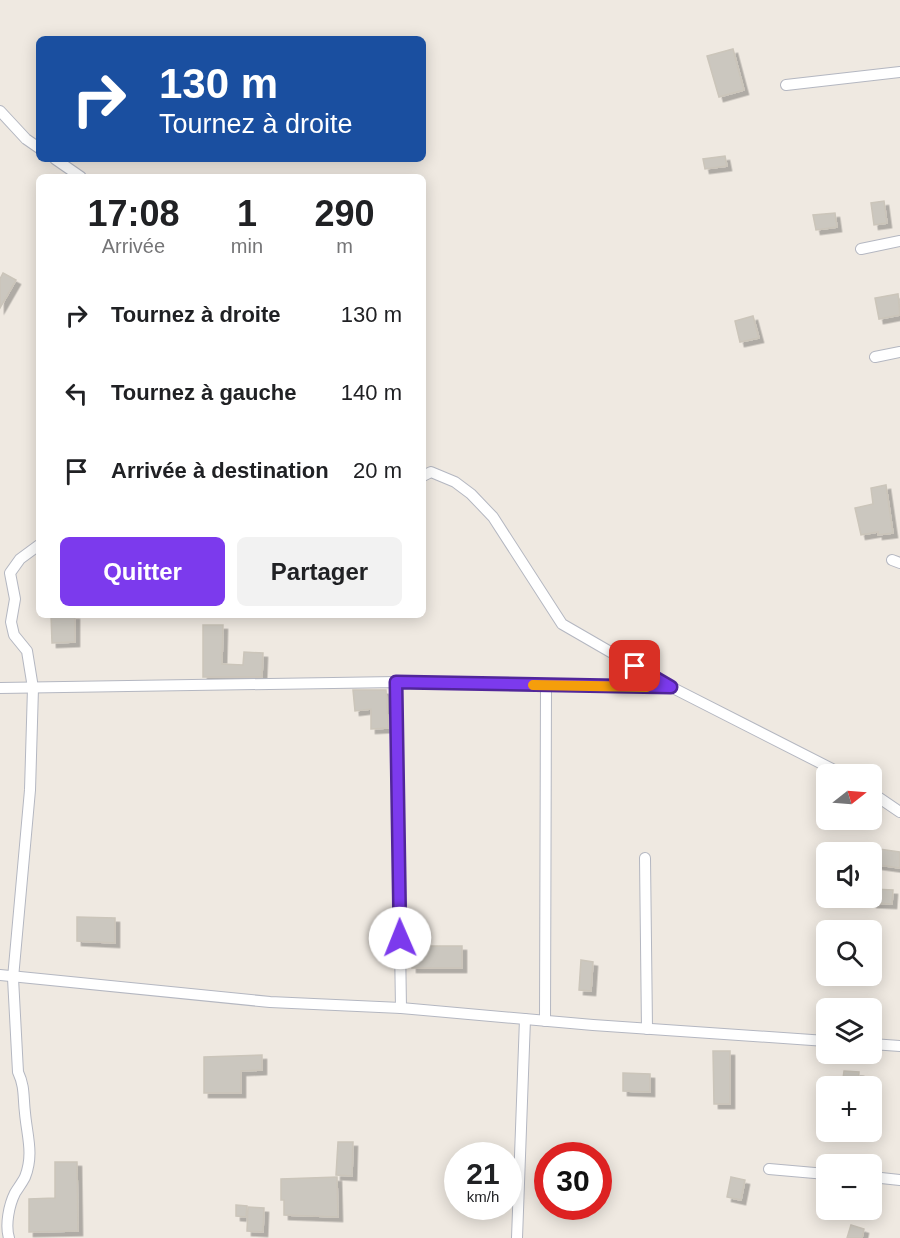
<!DOCTYPE html>
<html lang="fr">
<head>
<meta charset="utf-8">
<style>
	:root { --surface:#fff; --page:#f2f2f2; --text:#202124; --muted:#757577; --accent:#7c3aed }
	body { margin:0; font-family:Arial,sans-serif; background:var(--page); color:var(--text); height:100vh; display:flex; flex-direction:column; font-size:22px; white-space:nowrap }
	* { box-sizing:border-box; margin:0 }
	p { font-size:20px; color:var(--muted) }
	.icon { flex:none; width:33px; height:33px; fill:none; stroke:currentColor; stroke-width:2; stroke-linecap:round; stroke-linejoin:round }
	.map { position:relative; flex:1; overflow:hidden }
	.details { position:absolute; left:36px; top:174px; width:390px; height:444px; display:flex; flex-direction:column; background:var(--surface); border-radius:9px; box-shadow:0 3px 15px #0003 }
	.details>* { flex:none }
	.guide { position:absolute; left:36px; top:36px; width:390px; height:126px; border-radius:9px; box-shadow:0 3px 15px #0003; background:#1a4fa0; color:#fff; overflow:hidden }
	.needle { width:39px; rotate:73deg }
	.controls { position:absolute; left:816px; top:764px; display:grid; gap:12px }
	.controls a { display:grid; place-items:center; width:66px; height:66px; border-radius:9px; background:var(--surface); box-shadow:0 3px 15px #0003; font-size:30px }
	.speed { position:absolute; left:444px; top:1142px; display:flex; gap:12px; font-size:30px; font-weight:700; text-align:center }
	.speed>* { display:grid; place-content:center; width:78px; height:78px; border-radius:50%; background:var(--surface); box-shadow:0 3px 15px #0003; line-height:1 }
	.speed small { font-size:15px; font-weight:400 }
	.speed .limit { border:9px solid #d22; background:#fff; color:#111 }
	.pin { position:absolute; display:grid; place-items:center; width:51px; height:51px; color:#fff; margin:-26px; border-radius:12px; box-shadow:0 3px 9px #0006 }
	.me { position:absolute; width:66px; margin:-33px; rotate:359deg; stroke-linejoin:round; filter:drop-shadow(0 0 4px #0008) }
	.turn { display:flex; align-items:center; gap:21px; height:126px; padding:0 24px; font-size:27px }
	.turn .icon { width:78px; height:78px; stroke-width:2.5 }
	.turn b { display:block; font-size:42px; line-height:51px }
	.eta { display:flex; justify-content:space-evenly; align-items:center; height:102px; text-align:center }
	.eta b { font-size:36px; font-weight:700; line-height:42px }
	.cta { display:flex; gap:12px; margin-top:auto; padding:12px 24px }
	.cta a { flex:1; height:69px; border-radius:9px; background:var(--accent); color:#fff; font-size:24px; font-weight:700; line-height:69px; text-align:center }
	.cta a+a { background:var(--page); color:var(--text) }
	ul { padding:0; list-style:none }
	li { display:flex; align-items:center; gap:18px; height:78px; padding:0 24px }
	li div { flex:1 }
	li b { display:block; font-size:22px }
	li em { font-style:normal }
	.map>svg:first-child { display:block }
</style>
</head>
<body>
<div class="map">
<svg width="900" height="1238" viewBox="0 0 900 1238">
	<defs>
		<filter id="shadow"><feDropShadow dx="4.5" dy="4.5" stdDeviation="0" flood-color="#0004"/></filter>
	</defs>
	<rect width="100%" height="100%" fill="#efe9e1"/>
	<!-- building -->
	<g fill="#cbc7bf" stroke="#cbc5ba" stroke-width="1.5" filter="url(#shadow)">
		<path d="M 733,49 L 744,90 L 719,97 L 707,56 Z"/>
		<path d="M 725,156 L 727,166 L 705,169 L 703,159 Z"/>
		<path d="M 884,201 L 887,223 L 874,225 L 871,203 Z"/>
		<path d="M 835,213 L 837,227 L 816,230 L 813,215 Z"/>
		<path d="M 3,273 L 16,280 L 0,308 L 0,279 Z"/>
		<path d="M 898,294 L 900,315 L 879,319 L 875,298 Z"/>
		<path d="M 753,316 L 759,338 L 740,342 L 735,321 Z"/>
		<path d="M 886,485 L 893,533 L 878,535 L 878,532 L 861,535 L 855,508 L 873,504 L 871,488 Z"/>
		<path d="M 51,615 L 75,615 L 75,642 L 52,643 Z"/>
		<path d="M 203,625 L 223,625 L 222,664 L 243,665 L 244,652 L 263,653 L 262,677 L 203,677 Z"/>
		<path d="M 353,690 L 386,690 L 388,728 L 371,729 L 371,709 L 355,711 Z"/>
		<path d="M 872,848 L 900,852 L 900,868 L 872,864 Z"/>
		<path d="M 872,889 L 893,890 L 892,904 L 872,903 Z"/>
		<path d="M 77,917 L 115,918 L 115,943 L 77,941 Z"/>
		<rect x="412" y="946" width="50" height="22"/>
		<path d="M 581,960 L 593,962 L 591,991 L 579,990 Z"/>
		<path d="M 713,1051 L 730,1051 L 730,1104 L 714,1104 Z"/>
		<path d="M 262,1055 L 262,1070 L 241,1071 L 241,1093 L 204,1093 L 204,1057 Z"/>
		<path d="M 844,1071 L 859,1072 L 858,1086 L 842,1086 Z"/>
		<path d="M 623,1073 L 650,1074 L 650,1092 L 623,1091 Z"/>
		<path d="M 338,1142 L 353,1142 L 352,1176 L 336,1175 Z"/>
		<path d="M 55,1162 L 77,1162 L 78,1231 L 29,1232 L 29,1199 L 55,1198 Z"/>
		<path d="M 337,1177 L 338,1217 L 284,1215 L 284,1200 L 281,1200 L 281,1179 Z"/>
		<path d="M 731,1177 L 745,1180 L 741,1200 L 727,1197 Z"/>
		<path d="M 236,1205 L 247,1206 L 246,1217 L 236,1216 Z"/>
		<path d="M 248,1207 L 264,1208 L 263,1232 L 247,1231 Z"/>
		<path d="M 851,1225 L 864,1229 L 862,1238 L 847,1238 Z"/>
	</g>
	<g fill="none" stroke-linecap="round" stroke-linejoin="round">
		<defs>
			<g id="minor">
				<path d="M 786,85 L 900,72"/>
				<path d="M 0,111 L 26,139 L 39,148"/>
				<path d="M 55,159 L 81,177"/>
				<path d="M 861,249 L 900,241"/>
				<path d="M 875,357 L 900,352"/>
				<path d="M 423,476 L 431,472 L 455,482 L 471,494 L 493,517 L 562,624 L 671,687 L 842,774"/>
				<path d="M 892,560 L 900,563"/>
				<path d="M 396,682 L 401,1008"/>
				<path d="M 0,688 L 396,682 L 671,687"/>
				<path d="M 872,793 L 900,812"/>
				<path d="M 645,858 L 647,1029"/>
				<path d="M 0,975 L 270,1002 L 401,1008 L 593,1025 L 826,1041"/>
				<path d="M 545,1021 L 546,685"/>
				<path d="M 872,1044 L 900,1046"/>
				<path d="M 769,1169 L 826,1174"/>
				<path d="M 872,1177 L 900,1180"/>
				<path d="M 9,1238 C 5,1225 9,1205 15,1193 C 18,1188 22,1183 25,1177 C 34,1154 27,1136 25,1113 C 23,1097 25,1087 18,1072 L 13,978 L 30,790 L 33,688 L 27,651 L 14,635 L 11,622 L 15,599 L 10,573 L 20,559 L 39,545"/>
				<path d="M 517,1238 L 525,1019"/>
			</g>
		</defs>
		<!-- minor casing -->
		<use href="#minor" stroke="#b4b7c1" stroke-width="12"/>
		<!-- minor -->
		<use href="#minor" stroke="#fff" stroke-width="10"/>
	</g>
	<g fill="none" stroke-linecap="round" stroke-linejoin="round">
		<defs>
			<path id="route" d="M 400,938 L 396,682 L 671,687 L 635,666"/>
		</defs>
		<!-- route casing -->
		<use href="#route" stroke="#51269a" stroke-width="15"/>
		<!-- route -->
		<use href="#route" stroke="#7c3aed" stroke-width="10"/>
		<!-- slow -->
		<path stroke="#f59e0b" stroke-width="10" d="M 533,685 L 647,687"/>
	</g>
</svg>
<div class="controls">
<a><svg class="needle" viewBox="-14 -14 28 28"><path d="M0-13l5 13h-10z" fill="#e53935"/><path d="M0 13l5-13h-10z" fill="#757577"/></svg></a>
<a><svg class="icon" aria-label="sound" viewBox="0 0 24 24"><path d="M4 9h4l5-4v14l-5-4H4zM17 9q2 3 0 6"/></svg></a>
<a><svg class="icon" aria-label="search" viewBox="0 0 24 24"><circle cx="10" cy="10" r="6"/><path d="M15 15l6 6"/></svg></a>
<a><svg class="icon" aria-label="layers" viewBox="0 0 24 24"><path d="M12 4l9 5-9 5-9-5zM3 14l9 5 9-5"/></svg></a>
<a>+</a>
<a>−</a>
</div>
<div class="speed"><div>21<small>km/h</small></div><div class="limit">30</div></div>
<div class="pin" style="left:635px;top:666px;background:#d93025"><svg class="icon" aria-label="arrive" viewBox="0 0 24 24"><path d="M6 21V4h12l-3 4 3 4H6"/></svg></div>
<svg class="me" style="left:400px;top:938px" viewBox="-20 -20 40 40"><circle r="19" fill="#fff"/><path d="M0-13L10 11 0 6-10 11z" fill="#7c3aed"/></svg>
<div class="guide">
<div class="turn"><svg class="icon" aria-label="right" viewBox="0 0 24 24"><path d="M7 20v-9h11M14 6l5 5-5 5"/></svg><div><b>130 m</b>Tournez à droite</div></div>
</div>
<section class="details">
<div class="eta">
<div><b>17:08</b><p>Arrivée</p></div>
<div><b>1</b><p>min</p></div>
<div><b>290</b><p>m</p></div>
</div>
<ul>
<li><svg class="icon" aria-label="right" viewBox="0 0 24 24"><path d="M7 20v-9h11M14 6l5 5-5 5"/></svg><div><b>Tournez à droite</b></div><em>130 m</em></li>
<li><svg class="icon" aria-label="left" viewBox="0 0 24 24"><path d="M17 20v-9H6M10 6l-5 5 5 5"/></svg><div><b>Tournez à gauche</b></div><em>140 m</em></li>
<li><svg class="icon" aria-label="arrive" viewBox="0 0 24 24"><path d="M6 21V4h12l-3 4 3 4H6"/></svg><div><b>Arrivée à destination</b></div><em>20 m</em></li>
</ul>
<div class="cta"><a>Quitter</a><a>Partager</a></div>
</section>
</div>
</body>
</html>
